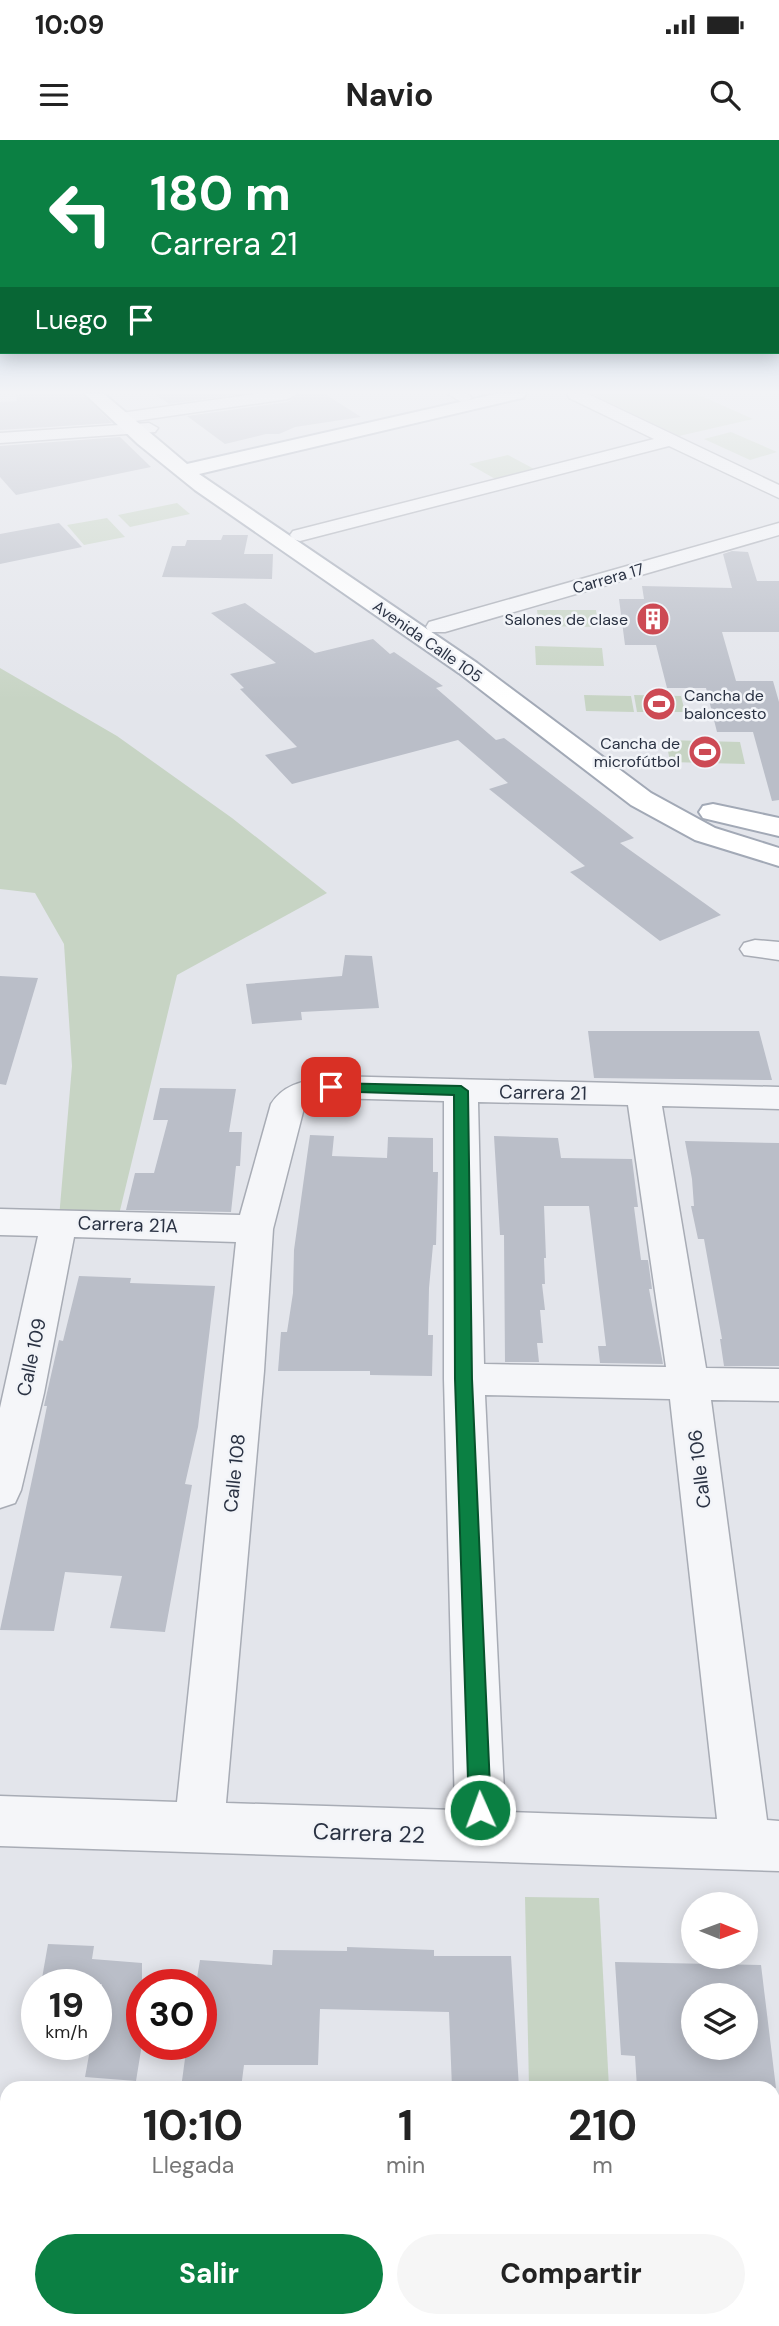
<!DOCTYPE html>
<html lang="es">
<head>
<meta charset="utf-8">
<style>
	:root { --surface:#fff; --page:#f6f6f6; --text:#222; --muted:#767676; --accent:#0b8043 }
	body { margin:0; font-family:"DM Sans",sans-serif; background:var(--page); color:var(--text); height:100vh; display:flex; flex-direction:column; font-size:26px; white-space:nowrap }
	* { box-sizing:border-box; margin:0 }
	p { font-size:23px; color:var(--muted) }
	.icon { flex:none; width:38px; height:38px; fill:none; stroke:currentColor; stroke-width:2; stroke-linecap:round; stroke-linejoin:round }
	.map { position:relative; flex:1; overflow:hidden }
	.drawer { position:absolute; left:0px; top:1941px; width:780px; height:247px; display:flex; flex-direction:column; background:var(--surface); border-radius:21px 21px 0 0; box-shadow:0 4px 18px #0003 }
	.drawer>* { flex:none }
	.top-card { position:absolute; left:0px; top:0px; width:780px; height:214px; box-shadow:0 4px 18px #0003; background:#0b8043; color:#fff; overflow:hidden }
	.needle { width:46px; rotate:91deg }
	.fabs { position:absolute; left:681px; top:1752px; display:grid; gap:14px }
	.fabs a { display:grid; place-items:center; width:77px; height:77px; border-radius:50%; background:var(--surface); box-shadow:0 4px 18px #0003; font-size:35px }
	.speed { position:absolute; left:21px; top:1829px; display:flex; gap:14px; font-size:35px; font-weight:700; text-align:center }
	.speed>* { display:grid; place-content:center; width:91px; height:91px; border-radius:50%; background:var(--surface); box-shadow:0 4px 18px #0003; line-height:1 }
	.speed small { font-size:18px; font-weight:400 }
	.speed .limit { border:10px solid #d22; background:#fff; color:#111 }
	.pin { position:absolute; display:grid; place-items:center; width:60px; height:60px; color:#fff; margin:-30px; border-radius:14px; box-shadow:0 4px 10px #0006 }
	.me { position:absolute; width:77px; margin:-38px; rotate:358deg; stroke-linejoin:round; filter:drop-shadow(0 0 5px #0008) }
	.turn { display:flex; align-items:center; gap:24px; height:147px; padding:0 35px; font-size:32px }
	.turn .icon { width:91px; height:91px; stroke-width:2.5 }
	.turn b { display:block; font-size:49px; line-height:60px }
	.then { display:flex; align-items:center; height:66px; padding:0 35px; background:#0003; gap:14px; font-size:26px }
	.eta { display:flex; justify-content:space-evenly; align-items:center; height:119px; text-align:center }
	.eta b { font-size:42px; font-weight:700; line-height:49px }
	.action { display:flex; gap:14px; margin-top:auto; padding:14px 35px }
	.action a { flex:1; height:80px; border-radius:42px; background:var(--accent); color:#fff; font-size:28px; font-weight:700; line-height:80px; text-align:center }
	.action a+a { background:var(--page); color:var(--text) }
	.status { display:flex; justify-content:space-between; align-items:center; height:49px; padding:0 35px; background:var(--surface); direction:ltr }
	.status svg { height:19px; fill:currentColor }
	header { display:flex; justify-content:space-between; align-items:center; height:91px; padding:0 35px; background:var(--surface); font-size:32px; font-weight:700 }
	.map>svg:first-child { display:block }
</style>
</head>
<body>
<div class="status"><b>10:09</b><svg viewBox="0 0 49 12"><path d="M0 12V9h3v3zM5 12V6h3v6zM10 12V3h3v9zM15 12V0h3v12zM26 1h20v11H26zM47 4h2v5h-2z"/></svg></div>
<header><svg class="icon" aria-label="menu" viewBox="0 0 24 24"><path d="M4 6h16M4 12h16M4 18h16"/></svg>Navio<svg class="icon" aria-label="search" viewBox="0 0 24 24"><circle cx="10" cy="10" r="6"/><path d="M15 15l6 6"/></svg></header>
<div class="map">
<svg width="779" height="2186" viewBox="0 0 779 2186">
	<rect width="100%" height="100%" fill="#e3e5eb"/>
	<!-- green -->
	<g fill="#c7d4c4">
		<path d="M 592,254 L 697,254 L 753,279 L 679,296 Z"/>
		<path d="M 731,292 L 777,312 L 750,320 L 704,299 Z"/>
		<path d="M 508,315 L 536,330 L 497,340 L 469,324 Z"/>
		<path d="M 177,363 L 190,374 L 130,387 L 118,375 Z"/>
		<path d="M 107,378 L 125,397 L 84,405 L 67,385 Z"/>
		<path d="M 537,470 L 596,470 L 598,487 L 539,486 Z"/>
		<path d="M 535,506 L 602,508 L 604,526 L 536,525 Z"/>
		<path d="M 0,528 L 117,596 L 232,678 L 327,753 L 177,835 L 115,1091 L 59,1078 L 72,926 L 64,804 L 35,753 L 0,749 Z"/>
		<path d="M 584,555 L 631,556 L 634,572 L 586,571 Z"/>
		<path d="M 634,555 L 681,556 L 685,572 L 637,572 Z"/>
		<path d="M 666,600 L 740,602 L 745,624 L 670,622 Z"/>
		<path d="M 525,1757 L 599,1758 L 609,1948 L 529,1948 Z"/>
	</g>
	<!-- building -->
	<g fill="#babec8" fill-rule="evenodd">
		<path d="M 41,254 L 83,254 L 112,283 L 0,290 L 0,262 L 17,261 L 16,255 Z"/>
		<path d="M 155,254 L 239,254 L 169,264 Z"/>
		<path d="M 299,254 L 325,254 L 361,277 L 295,287 L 279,294 L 266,294 L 225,304 L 187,276 L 288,262 Z"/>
		<path d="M 120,297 L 151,327 L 16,355 L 0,337 L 0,306 Z"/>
		<path d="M 59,383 L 82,407 L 0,424 L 0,394 Z"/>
		<path d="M 223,395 L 248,395 L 244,414 L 273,414 L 272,439 L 162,437 L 172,406 L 185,406 L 187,400 L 221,400 Z"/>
		<path d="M 732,411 L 748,412 L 757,441 L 779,441 L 779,492 L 722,492 L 736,541 L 773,541 L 779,562 L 779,660 L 772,661 L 753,592 L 717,592 L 706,548 L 667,548 L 656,505 L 625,505 L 619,459 L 644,459 L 642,446 L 732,448 L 723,414 Z"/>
		<path d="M 245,463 L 315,513 L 373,499 L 390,514 L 394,512 L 443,546 L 436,548 L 496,600 L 504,598 L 634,698 L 620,703 L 721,775 L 660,801 L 570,732 L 585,726 L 489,649 L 508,643 L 458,600 L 292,644 L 265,615 L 297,607 L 240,549 L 244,548 L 230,534 L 276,523 L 211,473 Z"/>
		<path d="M 345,815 L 372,816 L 379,868 L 301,872 L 302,880 L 252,884 L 246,844 L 342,836 Z"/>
		<path d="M 0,836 L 38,838 L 6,945 L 0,944 Z"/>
		<path d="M 588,891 L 759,891 L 772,940 L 594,938 Z"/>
		<path d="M 160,948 L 236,949 L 229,992 L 242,992 L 240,1026 L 236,1026 L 231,1072 L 126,1070 L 135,1033 L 154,1033 L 168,980 L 153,980 Z"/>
		<path d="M 310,995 L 334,996 L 332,1016 L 387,1018 L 388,997 L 433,998 L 433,1032 L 438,1032 L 436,1105 L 433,1105 L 429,1148 L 428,1195 L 433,1195 L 432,1236 L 370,1235 L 370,1231 L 278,1231 L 281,1192 L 287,1192 L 293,1153 L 294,1110 Z"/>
		<path d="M 494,996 L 558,998 L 561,1018 L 632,1019 L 638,1067 L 634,1067 L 641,1120 L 648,1120 L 652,1149 L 649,1149 L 663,1224 L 600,1223 L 598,1206 L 606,1206 L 589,1066 L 544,1066 L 546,1118 L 544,1118 L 545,1144 L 542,1144 L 545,1170 L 540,1170 L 543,1203 L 537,1203 L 539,1222 L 505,1222 L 504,1095 L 500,1095 Z"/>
		<path d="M 685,1001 L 779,1003 L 779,1226 L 724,1226 L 720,1199 L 722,1199 L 704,1099 L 698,1099 L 691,1066 L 694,1066 L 692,1039 Z"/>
		<path d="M 79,1136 L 131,1138 L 130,1143 L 215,1146 L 198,1287 L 185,1344 L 192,1345 L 165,1492 L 110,1488 L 122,1436 L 65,1432 L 54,1491 L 0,1490 L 37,1316 L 47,1266 L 44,1266 L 59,1200 L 63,1201 Z"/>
		<path d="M 48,1804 L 94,1806 L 92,1819 L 142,1823 L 142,1904 L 136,1941 L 85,1937 L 91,1904 L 96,1904 L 96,1877 L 102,1844 L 41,1844 Z"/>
		<path d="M 347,1807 L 434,1810 L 434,1816 L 511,1816 L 519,1948 L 452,1948 L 449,1872 L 320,1869 L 318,1925 L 244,1925 L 241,1948 L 181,1948 L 187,1904 L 201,1904 L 201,1844 L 196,1844 L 200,1820 L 272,1825 L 273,1810 L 347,1811 Z"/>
		<path d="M 615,1822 L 761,1825 L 776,1948 L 637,1948 L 635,1916 L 621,1915 ZM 693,1855 L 746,1855 L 746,1908 L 693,1908 Z"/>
	</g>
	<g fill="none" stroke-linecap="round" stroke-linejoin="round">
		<defs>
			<g id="minor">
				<path d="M 255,254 L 297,254 L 288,259 L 121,283 L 112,278 L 121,273 Z"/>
				<path d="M 448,254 L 468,254 L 472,258 L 463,263 Z"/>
				<path d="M 567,254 L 588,254 L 779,345 L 779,358 L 669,306 L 300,401 L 293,399 L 290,395 L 293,391 L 654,299 L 569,258 Z"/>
				<path d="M 149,283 L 158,288 L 155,292 L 0,303 L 0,293 Z"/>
				<path d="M 779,383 L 779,395 L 445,492 L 429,492 L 426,487 L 429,482 Z"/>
				<path d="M 755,800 L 779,802 L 779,820 L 744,815 L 740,809 L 744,803 Z"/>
				<path d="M 331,936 L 779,947 L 779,969 L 662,966 L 706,1228 L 779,1229 L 779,1261 L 711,1260 L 767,1680 L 779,1681 L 779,1731 L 0,1706 L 0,1656 L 177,1662 L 236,1102 L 74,1097 L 44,1253 L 21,1350 L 15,1363 L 0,1368 L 0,1268 L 38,1096 L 0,1095 L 0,1069 L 240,1075 L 271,964 C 285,942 307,941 331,936 ZM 331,958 L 444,961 L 444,1239 L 455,1670 L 226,1663 L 264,1231 L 273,1089 L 304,968 L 310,963 ZM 478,962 L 628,965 L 666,1227 L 484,1224 ZM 485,1255 L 670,1259 L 717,1679 L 505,1672 Z"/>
				<path d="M 0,2123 L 7,2123 L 7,2180 L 17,2180 L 0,2185 Z"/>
				<path d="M 94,2180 L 156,2180 L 155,2186 L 93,2186 Z"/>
				<path d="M 555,2180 L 618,2180 L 620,2186 L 557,2186 Z"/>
			</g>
			<g id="major">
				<path d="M 85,254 L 104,254 L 187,324 L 495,254 L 526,254 L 523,258 L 517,259 L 199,334 L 477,523 L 651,653 L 715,688 L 779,708 L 779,726 L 695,700 L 631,665 L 459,533 L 195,350 L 138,304 Z"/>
				<path d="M 713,664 L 779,678 L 779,696 L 703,678 L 699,672 L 703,666 Z"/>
			</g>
		</defs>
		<!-- minor casing -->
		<use href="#minor" stroke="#a8acb5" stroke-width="3"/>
		<!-- major casing -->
		<use href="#major" stroke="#a2a9b6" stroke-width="4"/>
		<!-- minor -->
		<use href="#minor" fill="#f5f6f9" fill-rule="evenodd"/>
		<!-- major -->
		<use href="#major" fill="#fff" fill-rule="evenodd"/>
	</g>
	<!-- sky -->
	<linearGradient id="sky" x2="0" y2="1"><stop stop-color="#8ab2dc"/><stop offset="0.45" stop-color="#f2f3f6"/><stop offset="1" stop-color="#f2f3f6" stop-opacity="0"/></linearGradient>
	<rect width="779" height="560" fill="url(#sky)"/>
	<!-- route -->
	<path fill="#0b8043" stroke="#07532c" stroke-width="2" d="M 331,943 L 461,946 L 468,951 L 472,1239 L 491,1670 L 487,1677 L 480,1681 L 472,1677 L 469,1670 L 455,1239 L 454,955 L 326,951 L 324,947 Z"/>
	<!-- icons -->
	<defs>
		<symbol id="building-disc" viewBox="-11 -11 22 22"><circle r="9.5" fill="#cd4a54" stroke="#f2f4f8"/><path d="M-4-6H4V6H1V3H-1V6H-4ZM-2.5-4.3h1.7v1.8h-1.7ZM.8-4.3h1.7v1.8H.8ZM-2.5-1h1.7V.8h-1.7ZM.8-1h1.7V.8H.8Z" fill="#fff"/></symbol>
		<symbol id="stadium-disc" viewBox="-11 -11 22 22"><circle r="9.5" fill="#cd4a54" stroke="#f2f4f8"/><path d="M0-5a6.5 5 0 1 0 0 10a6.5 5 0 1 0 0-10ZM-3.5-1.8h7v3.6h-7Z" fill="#fff"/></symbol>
	</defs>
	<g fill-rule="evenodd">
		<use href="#building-disc" x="634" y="460" width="38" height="38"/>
		<use href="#stadium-disc" x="640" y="545" width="38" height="38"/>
		<use href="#stadium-disc" x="686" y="593" width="38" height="38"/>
	</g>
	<g text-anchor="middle" stroke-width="5" stroke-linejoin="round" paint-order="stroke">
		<!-- far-street labels -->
		<g font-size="16" fill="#2a3243" stroke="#f2f4f8">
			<text transform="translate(608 438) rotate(-16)" y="6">Carrera 17</text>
			<text transform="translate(428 501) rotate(35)" y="6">Avenida Calle 105</text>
		</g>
		<!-- far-poi labels -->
		<g font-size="16" fill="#2a3243" stroke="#f2f4f8" text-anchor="end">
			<text x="628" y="485">Salones de clase</text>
			<text x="684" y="561" text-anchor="start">Cancha de<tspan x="684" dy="18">baloncesto</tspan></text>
			<text x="680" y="609">Cancha de<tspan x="680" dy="18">microfútbol</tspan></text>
		</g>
		<!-- street labels -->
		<g font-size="19" fill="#2a3243" stroke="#f2f4f8">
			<text transform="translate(543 952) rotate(1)" y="7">Carrera 21</text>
			<text transform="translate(128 1084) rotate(2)" y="7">Carrera 21A</text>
			<text transform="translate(31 1217) rotate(-78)" y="7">Calle 109</text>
			<text transform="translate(699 1329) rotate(-97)" y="7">Calle 106</text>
			<text transform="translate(234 1333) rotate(-84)" y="7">Calle 108</text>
		</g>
		<!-- near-street labels -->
		<g font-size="23" fill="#2a3243" stroke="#f2f4f8">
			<text transform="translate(369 1693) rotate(2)" y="8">Carrera 22</text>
		</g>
	</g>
</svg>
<div class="fabs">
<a><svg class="needle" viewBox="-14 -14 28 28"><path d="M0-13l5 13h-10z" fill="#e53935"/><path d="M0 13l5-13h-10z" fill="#767676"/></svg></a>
<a><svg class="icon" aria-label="layers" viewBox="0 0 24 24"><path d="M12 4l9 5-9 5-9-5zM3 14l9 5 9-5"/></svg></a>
</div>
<div class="speed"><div>19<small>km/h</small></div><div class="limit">30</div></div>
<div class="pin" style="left:331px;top:947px;background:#d93025"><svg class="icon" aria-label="arrive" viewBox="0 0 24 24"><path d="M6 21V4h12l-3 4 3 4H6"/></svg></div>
<svg class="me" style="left:480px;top:1670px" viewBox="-20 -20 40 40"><circle r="17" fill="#0b8043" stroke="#fff" stroke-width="3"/><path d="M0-11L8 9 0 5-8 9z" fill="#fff"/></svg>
<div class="top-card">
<div class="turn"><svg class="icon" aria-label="left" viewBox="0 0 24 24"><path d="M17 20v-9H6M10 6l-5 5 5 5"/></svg><div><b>180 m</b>Carrera 21</div></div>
<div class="then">Luego<svg class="icon" aria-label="arrive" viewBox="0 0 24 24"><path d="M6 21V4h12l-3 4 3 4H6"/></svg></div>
</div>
<section class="drawer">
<div class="eta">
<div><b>10:10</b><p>Llegada</p></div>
<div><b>1</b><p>min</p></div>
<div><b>210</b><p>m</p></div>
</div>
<div class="action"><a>Salir</a><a>Compartir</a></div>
</section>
</div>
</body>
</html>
